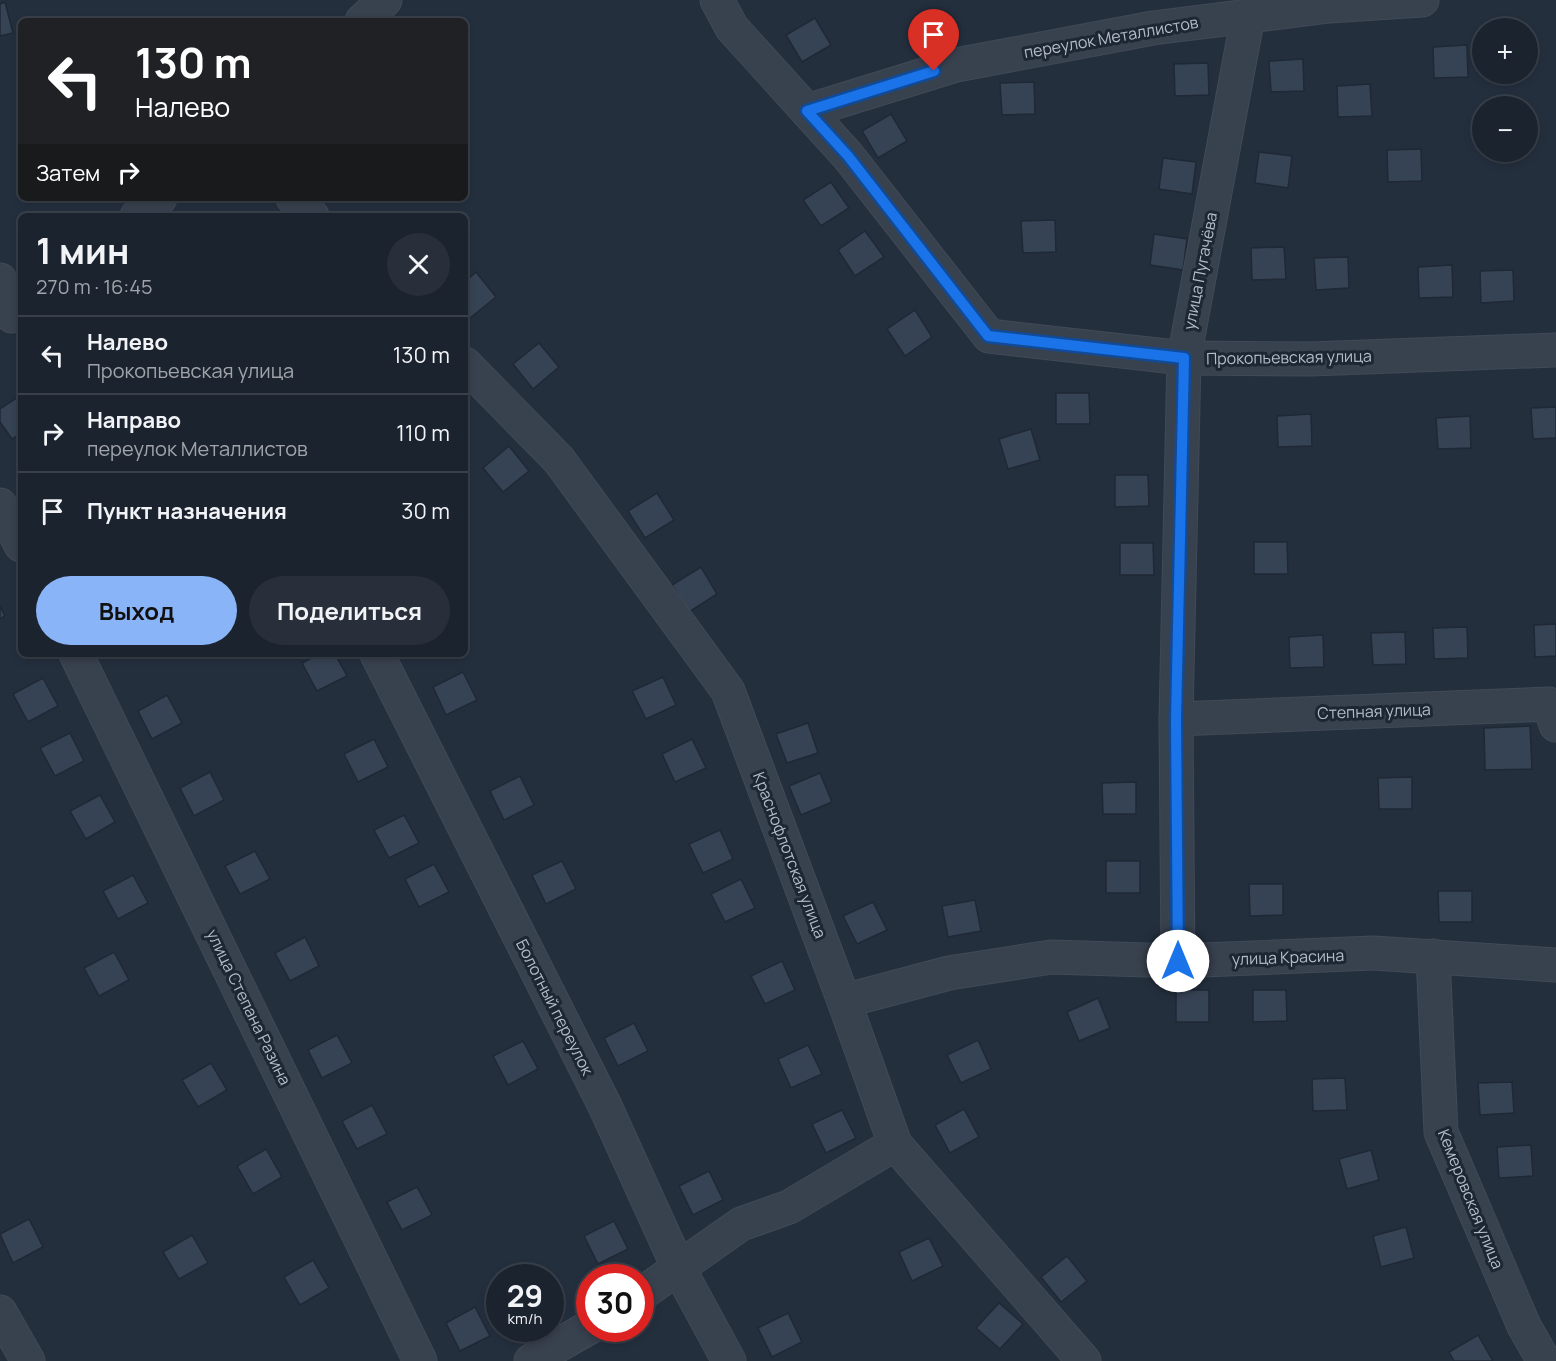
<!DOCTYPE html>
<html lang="ru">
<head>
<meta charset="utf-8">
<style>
	:root { --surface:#1b232e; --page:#282f3a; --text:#f1f3f6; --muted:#a0a4aa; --line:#39404a; --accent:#8ab4f8 }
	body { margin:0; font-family:Manrope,sans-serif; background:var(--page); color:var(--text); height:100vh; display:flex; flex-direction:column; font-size:22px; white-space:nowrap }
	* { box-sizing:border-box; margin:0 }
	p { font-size:20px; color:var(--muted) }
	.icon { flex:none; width:33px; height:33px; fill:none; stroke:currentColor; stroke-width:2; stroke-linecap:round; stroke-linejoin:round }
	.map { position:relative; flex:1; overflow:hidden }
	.details { position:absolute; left:18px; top:213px; width:450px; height:444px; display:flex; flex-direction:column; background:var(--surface); border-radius:9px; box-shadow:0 3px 9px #0003,0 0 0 2px var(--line) }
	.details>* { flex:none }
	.guide { position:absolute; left:18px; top:18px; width:450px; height:183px; border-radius:9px; box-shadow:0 3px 9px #0003,0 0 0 2px var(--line); background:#202124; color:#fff; overflow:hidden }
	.controls { position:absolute; left:1472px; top:18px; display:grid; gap:12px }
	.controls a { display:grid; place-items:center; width:66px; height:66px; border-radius:50%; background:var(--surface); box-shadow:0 3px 9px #0003,0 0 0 2px var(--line); font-size:30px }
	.speed { position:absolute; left:486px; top:1264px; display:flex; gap:12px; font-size:30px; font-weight:700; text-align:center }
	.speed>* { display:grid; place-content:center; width:78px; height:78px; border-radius:50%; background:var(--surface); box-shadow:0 3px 9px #0003,0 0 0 2px var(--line); line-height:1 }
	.speed small { font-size:15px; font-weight:400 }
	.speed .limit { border:9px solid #d22; background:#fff; color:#111 }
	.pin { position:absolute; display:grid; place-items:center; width:51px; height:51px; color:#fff; margin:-62px -26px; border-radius:50% 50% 50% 0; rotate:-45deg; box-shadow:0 0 6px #0007 }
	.pin .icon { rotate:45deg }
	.me { position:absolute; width:66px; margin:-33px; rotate:0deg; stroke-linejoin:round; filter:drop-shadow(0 0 4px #0008) }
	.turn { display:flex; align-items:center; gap:21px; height:126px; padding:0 18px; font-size:27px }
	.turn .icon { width:78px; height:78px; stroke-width:2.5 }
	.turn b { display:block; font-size:42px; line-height:51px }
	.then { display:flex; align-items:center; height:57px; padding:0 18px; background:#0003; gap:12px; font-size:22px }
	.round { display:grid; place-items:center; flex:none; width:63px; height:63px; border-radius:32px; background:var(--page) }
	.head { display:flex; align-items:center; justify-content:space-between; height:102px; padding:0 18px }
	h1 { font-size:36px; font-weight:700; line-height:45px }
	.cta { display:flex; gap:12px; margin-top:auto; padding:12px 18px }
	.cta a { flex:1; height:69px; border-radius:36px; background:var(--accent); color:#111; font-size:24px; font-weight:700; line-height:69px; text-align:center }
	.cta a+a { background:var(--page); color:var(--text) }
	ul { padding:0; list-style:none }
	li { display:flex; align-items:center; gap:18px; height:78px; padding:0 18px; border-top:2px solid var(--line) }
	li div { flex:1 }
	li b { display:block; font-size:22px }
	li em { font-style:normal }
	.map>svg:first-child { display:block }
</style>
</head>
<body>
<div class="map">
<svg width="1556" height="1361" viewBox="0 0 1556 1361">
	<rect width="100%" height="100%" fill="#242f3e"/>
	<!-- building -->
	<g fill="#364354" stroke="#1f2835" stroke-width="1.5">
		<path d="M 5,2 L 13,33 L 0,36 L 0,4 Z"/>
		<path d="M 815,18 L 831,45 L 802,62 L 786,35 Z"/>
		<path d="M 1467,45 L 1468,77 L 1434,78 L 1433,47 Z"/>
		<path d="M 1303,59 L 1304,91 L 1271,92 L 1269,61 Z"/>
		<path d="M 1208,63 L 1209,95 L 1175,96 L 1174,64 Z"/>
		<path d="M 1034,82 L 1035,114 L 1002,115 L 1000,83 Z"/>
		<path d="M 1370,84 L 1372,116 L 1338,117 L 1337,86 Z"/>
		<path d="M 891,114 L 907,141 L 878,158 L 862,131 Z"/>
		<path d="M 1421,149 L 1422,181 L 1388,182 L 1387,150 Z"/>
		<path d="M 1259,152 L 1292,156 L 1288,188 L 1255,183 Z"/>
		<path d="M 1163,158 L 1196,162 L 1192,194 L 1159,189 Z"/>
		<path d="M 831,182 L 849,208 L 821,226 L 803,200 Z"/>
		<path d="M 1055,220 L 1056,252 L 1023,253 L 1021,221 Z"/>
		<path d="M 865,231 L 884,257 L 855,276 L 838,250 Z"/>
		<path d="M 1154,234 L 1187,239 L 1183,270 L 1150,265 Z"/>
		<path d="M 1284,247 L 1286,279 L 1252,280 L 1251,248 Z"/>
		<path d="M 1348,257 L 1349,288 L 1316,290 L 1314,258 Z"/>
		<path d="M 1452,265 L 1453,297 L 1419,298 L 1418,267 Z"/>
		<path d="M 1513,270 L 1514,301 L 1481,303 L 1480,271 Z"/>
		<path d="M 476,272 L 496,297 L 470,318 L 465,312 L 465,282 Z"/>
		<path d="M 915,310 L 932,337 L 905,356 L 887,329 Z"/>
		<path d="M 539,343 L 559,367 L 533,389 L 513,364 Z"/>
		<path d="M 1056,393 L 1089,393 L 1090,424 L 1056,424 Z"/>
		<path d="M 21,395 L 21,433 L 12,439 L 0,422 L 0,409 Z"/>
		<path d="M 1556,407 L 1556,438 L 1533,439 L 1531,408 Z"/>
		<path d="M 1311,414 L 1312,446 L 1278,447 L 1277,416 Z"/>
		<path d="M 1470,416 L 1471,448 L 1438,449 L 1436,418 Z"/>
		<path d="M 1031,429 L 1040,460 L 1008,469 L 999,439 Z"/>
		<path d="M 509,446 L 529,471 L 503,492 L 483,468 Z"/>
		<path d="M 1115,475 L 1148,475 L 1149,506 L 1115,507 Z"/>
		<path d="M 657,493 L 674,520 L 645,538 L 628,511 Z"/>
		<path d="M 1254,542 L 1287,542 L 1288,574 L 1254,574 Z"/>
		<path d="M 1120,543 L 1153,543 L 1154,575 L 1120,575 Z"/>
		<path d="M 701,567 L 717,594 L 689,612 L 672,585 Z"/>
		<path d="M 0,606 L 5,616 L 0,619 Z"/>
		<path d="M 1556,624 L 1556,656 L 1535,657 L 1534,625 Z"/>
		<path d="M 1467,627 L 1468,658 L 1434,659 L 1433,628 Z"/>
		<path d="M 1405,632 L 1406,664 L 1373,665 L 1371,633 Z"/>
		<path d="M 1323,635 L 1324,667 L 1290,668 L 1289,637 Z"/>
		<path d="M 319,654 L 335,654 L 347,676 L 317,691 L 302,663 Z"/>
		<path d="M 463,672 L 477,700 L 446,715 L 433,687 Z"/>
		<path d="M 663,677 L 676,705 L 646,719 L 632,691 Z"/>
		<path d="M 43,678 L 58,706 L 28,722 L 13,694 Z"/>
		<path d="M 167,695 L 182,723 L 152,739 L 138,711 Z"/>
		<path d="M 808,723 L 818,753 L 787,763 L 776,734 Z"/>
		<path d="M 1530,726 L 1532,769 L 1485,770 L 1484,728 Z"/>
		<path d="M 70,733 L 84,761 L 55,776 L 40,748 Z"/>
		<path d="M 374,739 L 388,767 L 358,782 L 344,754 Z"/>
		<path d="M 692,739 L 706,768 L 675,782 L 662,754 Z"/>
		<path d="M 210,772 L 224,800 L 194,816 L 180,788 Z"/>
		<path d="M 820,773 L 832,802 L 801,815 L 789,786 Z"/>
		<path d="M 520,776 L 534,805 L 504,820 L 490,791 Z"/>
		<path d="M 1412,777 L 1412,809 L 1379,809 L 1378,778 Z"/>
		<path d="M 1136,782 L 1136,814 L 1103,814 L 1102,783 Z"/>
		<path d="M 100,795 L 115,822 L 86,839 L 70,811 Z"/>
		<path d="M 404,815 L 419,843 L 389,858 L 374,830 Z"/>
		<path d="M 720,830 L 733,859 L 703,873 L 689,844 Z"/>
		<path d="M 255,851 L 270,879 L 240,894 L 225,866 Z"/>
		<path d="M 562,861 L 576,889 L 546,904 L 532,875 Z"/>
		<rect x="1106" y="861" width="34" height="32"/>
		<path d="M 434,864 L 449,892 L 419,907 L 405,879 Z"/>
		<path d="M 133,875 L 148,903 L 118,919 L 103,891 Z"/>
		<path d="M 741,879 L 755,908 L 725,922 L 711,894 Z"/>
		<path d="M 1249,884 L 1283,884 L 1283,915 L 1250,916 Z"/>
		<path d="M 1438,891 L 1472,891 L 1472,922 L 1439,922 Z"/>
		<path d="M 975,900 L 981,931 L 948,937 L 942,906 Z"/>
		<path d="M 873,902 L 887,930 L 857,944 L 843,916 Z"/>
		<path d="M 305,937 L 319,966 L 290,981 L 275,953 Z"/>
		<path d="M 114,952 L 129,980 L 99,996 L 84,968 Z"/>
		<path d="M 782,961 L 795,990 L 765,1004 L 751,976 Z"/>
		<rect x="1176" y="990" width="33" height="32"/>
		<path d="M 1253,990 L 1286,990 L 1287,1021 L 1253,1022 Z"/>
		<path d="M 1098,998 L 1110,1028 L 1079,1041 L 1067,1012 Z"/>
		<path d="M 634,1023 L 648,1051 L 618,1066 L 604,1038 Z"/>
		<path d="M 337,1035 L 352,1063 L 322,1078 L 308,1050 Z"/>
		<path d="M 978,1040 L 991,1069 L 961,1083 L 947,1055 Z"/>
		<path d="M 523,1041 L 538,1069 L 508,1085 L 493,1056 Z"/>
		<path d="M 808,1045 L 822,1074 L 791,1088 L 778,1059 Z"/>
		<path d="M 211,1063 L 227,1090 L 198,1107 L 182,1080 Z"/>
		<path d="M 1345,1078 L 1347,1110 L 1313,1111 L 1312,1079 Z"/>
		<path d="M 1512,1082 L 1514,1113 L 1480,1115 L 1478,1083 Z"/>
		<path d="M 372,1105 L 387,1134 L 357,1149 L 342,1121 Z"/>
		<path d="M 964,1109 L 979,1137 L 950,1153 L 935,1125 Z"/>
		<path d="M 842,1110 L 856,1138 L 826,1153 L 812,1124 Z"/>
		<path d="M 1531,1145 L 1533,1176 L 1499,1178 L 1497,1147 Z"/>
		<path d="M 266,1149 L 282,1177 L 253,1194 L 237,1166 Z"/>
		<path d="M 1371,1150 L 1379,1180 L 1347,1189 L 1339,1159 Z"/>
		<path d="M 709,1171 L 723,1200 L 693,1215 L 679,1186 Z"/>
		<path d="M 417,1187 L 432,1215 L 402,1230 L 387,1202 Z"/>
		<path d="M 29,1219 L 43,1247 L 13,1263 L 0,1234 Z"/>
		<path d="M 614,1221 L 628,1249 L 598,1264 L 584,1236 Z"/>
		<path d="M 1406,1227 L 1414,1258 L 1381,1267 L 1373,1236 Z"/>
		<path d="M 192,1235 L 208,1263 L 179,1279 L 163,1252 Z"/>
		<path d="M 929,1238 L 943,1266 L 912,1281 L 899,1252 Z"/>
		<path d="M 1067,1256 L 1087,1281 L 1061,1302 L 1041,1277 Z"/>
		<path d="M 313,1260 L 329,1288 L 300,1305 L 284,1277 Z"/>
		<path d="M 999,1303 L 1023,1324 L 1000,1349 L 976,1328 Z"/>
		<path d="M 475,1307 L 490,1336 L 460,1351 L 446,1323 Z"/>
		<path d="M 788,1313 L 802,1342 L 772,1357 L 758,1328 Z"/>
		<path d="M 1478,1335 L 1493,1361 L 1454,1361 L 1449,1352 Z"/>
	</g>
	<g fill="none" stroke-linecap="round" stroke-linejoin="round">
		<defs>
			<g id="minor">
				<path d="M 717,0 L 732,28 L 848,156 L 989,336 L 1184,358 L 1311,359 L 1556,350"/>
				<path d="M 362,21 L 385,0"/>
				<path d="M 807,111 L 956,65 L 1153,28 L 1329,6 L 1422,0"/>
				<path d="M 293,198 L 312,216"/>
				<path d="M 137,216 L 160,198"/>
				<path d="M 0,280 L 12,316"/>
				<path d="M 465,364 L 559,460 L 728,691 L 844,1001 L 895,1144 L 1084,1361"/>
				<path d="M 0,505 L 21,545"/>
				<path d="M 76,654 L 420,1361"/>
				<path d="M 377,654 L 605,1106 L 679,1269 L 729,1361"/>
				<path d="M 1176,719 L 1549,704 L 1556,725"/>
				<path d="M 1433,956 L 1441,1132 L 1524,1326 L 1544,1361"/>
				<path d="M 1178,961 L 1176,719 L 1184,358 L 1248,16"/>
				<path d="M 844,1001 L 949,973 L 1051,957 L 1178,961 L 1373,953 L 1556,965"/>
				<path d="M 640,1295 L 741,1224 L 789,1207 L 895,1144"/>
				<path d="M 0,1312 L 28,1361"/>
				<path d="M 531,1361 L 590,1327"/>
			</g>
		</defs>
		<!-- minor casing -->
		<use href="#minor" stroke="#414a57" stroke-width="35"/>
		<!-- minor -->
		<use href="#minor" stroke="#38414e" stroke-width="33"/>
	</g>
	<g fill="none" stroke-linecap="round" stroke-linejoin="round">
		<defs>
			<path id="route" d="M 934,71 L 807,111 L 848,156 L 988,336 L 1184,358 L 1176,719 L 1178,961"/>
		</defs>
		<!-- route casing -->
		<use href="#route" stroke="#114b97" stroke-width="15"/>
		<!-- route -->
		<use href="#route" stroke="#1a73e8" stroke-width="10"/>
	</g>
	<g text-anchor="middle" stroke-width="6" stroke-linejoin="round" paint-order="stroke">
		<!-- street labels -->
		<g font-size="16" fill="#b4bcc9" stroke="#1d2633">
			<text transform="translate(1111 37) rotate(-10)" y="6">переулок Металлистов</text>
			<text transform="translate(1200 271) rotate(-79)" y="6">улица Пугачёва</text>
			<text transform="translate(1289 357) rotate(-1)" y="6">Прокопьевская улица</text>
			<text transform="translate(1374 711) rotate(-2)" y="6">Степная улица</text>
			<text transform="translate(790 855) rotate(69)" y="6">Краснофлотская улица</text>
			<text transform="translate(1288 957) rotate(-2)" y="6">улица Красина</text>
			<text transform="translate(249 1007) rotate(64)" y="6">улица Степана Разина</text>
			<text transform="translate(555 1007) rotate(63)" y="6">Болотный переулок</text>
			<text transform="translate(1471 1199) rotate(68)" y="6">Кемеровская улица</text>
		</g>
	</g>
</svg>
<div class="controls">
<a>+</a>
<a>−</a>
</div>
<div class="speed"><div>29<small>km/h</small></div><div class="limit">30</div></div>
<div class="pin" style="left:934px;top:71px;background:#d93025"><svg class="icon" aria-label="arrive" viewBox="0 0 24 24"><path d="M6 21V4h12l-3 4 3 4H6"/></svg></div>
<svg class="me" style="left:1178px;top:961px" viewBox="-20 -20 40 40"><circle r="19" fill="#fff"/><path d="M0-13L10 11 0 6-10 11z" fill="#1a73e8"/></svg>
<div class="guide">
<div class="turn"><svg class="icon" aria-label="left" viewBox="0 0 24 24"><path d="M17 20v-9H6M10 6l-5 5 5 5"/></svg><div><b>130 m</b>Налево</div></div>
<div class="then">Затем<svg class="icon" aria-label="right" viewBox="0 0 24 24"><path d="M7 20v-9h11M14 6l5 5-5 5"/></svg></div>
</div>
<section class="details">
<div class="head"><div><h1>1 мин</h1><p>270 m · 16:45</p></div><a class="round"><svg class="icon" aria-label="close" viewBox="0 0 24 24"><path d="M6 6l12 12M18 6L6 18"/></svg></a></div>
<ul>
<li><svg class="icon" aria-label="left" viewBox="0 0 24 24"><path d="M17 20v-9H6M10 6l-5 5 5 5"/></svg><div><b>Налево</b><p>Прокопьевская улица</p></div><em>130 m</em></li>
<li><svg class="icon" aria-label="right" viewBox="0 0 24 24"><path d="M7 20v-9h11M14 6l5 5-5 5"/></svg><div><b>Направо</b><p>переулок Металлистов</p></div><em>110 m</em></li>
<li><svg class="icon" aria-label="arrive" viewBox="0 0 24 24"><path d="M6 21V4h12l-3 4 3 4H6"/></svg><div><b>Пункт назначения</b></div><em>30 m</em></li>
</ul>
<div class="cta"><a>Выход</a><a>Поделиться</a></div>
</section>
</div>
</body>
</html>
